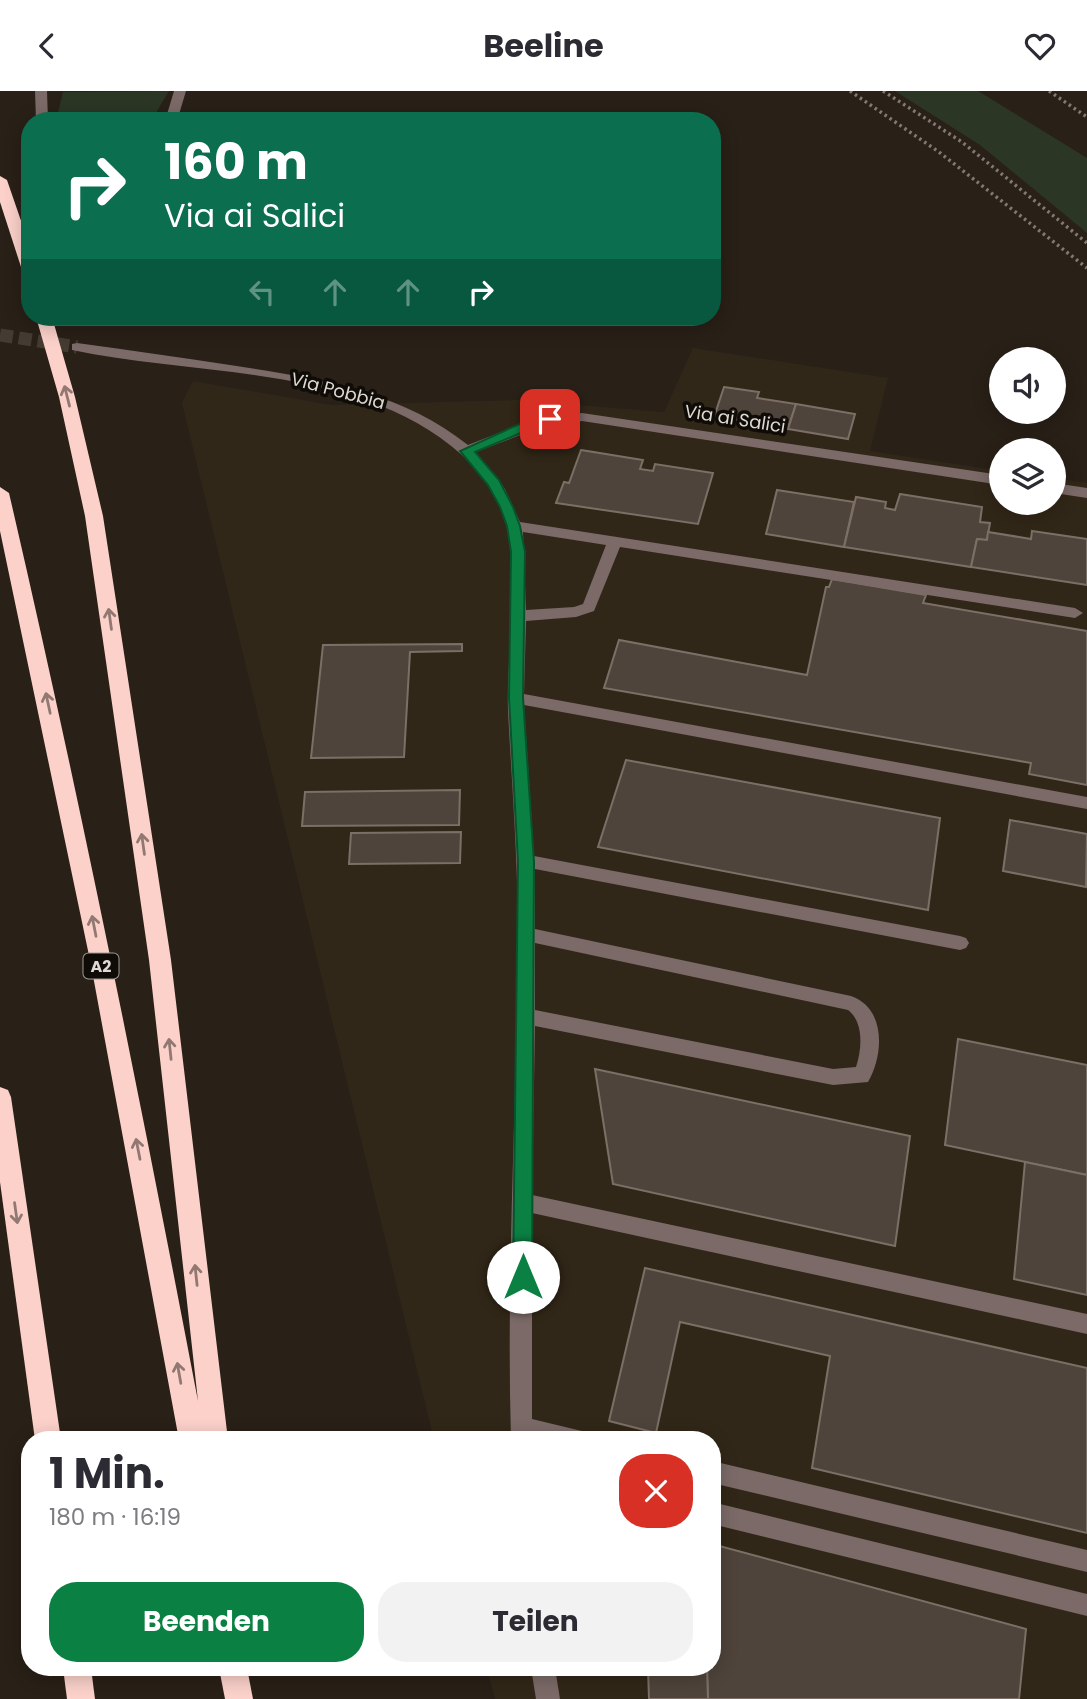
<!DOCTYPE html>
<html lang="de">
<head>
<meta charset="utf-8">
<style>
	:root { --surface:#fff; --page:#f2f2f3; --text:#2b2b33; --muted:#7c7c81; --accent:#0b8043 }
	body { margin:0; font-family:Poppins,sans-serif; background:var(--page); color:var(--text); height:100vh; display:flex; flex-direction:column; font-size:26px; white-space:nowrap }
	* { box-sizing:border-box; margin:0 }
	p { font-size:23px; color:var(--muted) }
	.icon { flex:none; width:38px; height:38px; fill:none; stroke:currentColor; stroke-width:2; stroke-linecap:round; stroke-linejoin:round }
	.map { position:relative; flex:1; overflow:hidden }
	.panel { position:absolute; left:21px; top:1340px; width:700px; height:245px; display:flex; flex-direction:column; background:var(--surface); border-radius:28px; box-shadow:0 4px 18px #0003 }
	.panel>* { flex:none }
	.guide { position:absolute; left:21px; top:21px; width:700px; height:214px; border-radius:28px; box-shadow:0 4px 18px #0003; background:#0b6e4f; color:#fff; overflow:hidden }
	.buttons { position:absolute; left:989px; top:256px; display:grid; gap:14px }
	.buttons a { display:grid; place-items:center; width:77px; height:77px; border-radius:50%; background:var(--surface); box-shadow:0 4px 18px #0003; font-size:35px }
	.pin { position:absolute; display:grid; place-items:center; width:60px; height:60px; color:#fff; margin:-30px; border-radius:14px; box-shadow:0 4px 10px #0006 }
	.me { position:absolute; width:77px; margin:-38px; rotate:0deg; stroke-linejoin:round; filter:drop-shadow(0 0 5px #0008) }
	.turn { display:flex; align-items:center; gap:24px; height:147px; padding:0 28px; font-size:32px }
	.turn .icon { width:91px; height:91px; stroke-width:2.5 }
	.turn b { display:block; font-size:49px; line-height:60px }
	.lanes { display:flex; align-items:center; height:66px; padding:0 28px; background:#0003; justify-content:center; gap:35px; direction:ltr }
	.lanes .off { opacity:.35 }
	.round { display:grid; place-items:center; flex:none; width:74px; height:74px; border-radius:28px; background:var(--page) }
	.head { display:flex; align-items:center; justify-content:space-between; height:119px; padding:0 28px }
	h1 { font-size:42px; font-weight:700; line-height:52px }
	.cta { display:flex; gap:14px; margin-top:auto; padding:14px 28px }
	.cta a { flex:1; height:80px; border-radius:28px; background:var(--accent); color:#fff; font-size:28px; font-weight:700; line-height:80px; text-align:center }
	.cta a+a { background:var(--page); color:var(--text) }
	header { display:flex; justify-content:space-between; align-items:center; height:91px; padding:0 28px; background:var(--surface); font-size:32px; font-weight:700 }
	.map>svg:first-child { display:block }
</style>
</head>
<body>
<header><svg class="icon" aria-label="back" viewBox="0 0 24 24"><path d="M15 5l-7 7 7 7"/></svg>Beeline<svg class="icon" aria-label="heart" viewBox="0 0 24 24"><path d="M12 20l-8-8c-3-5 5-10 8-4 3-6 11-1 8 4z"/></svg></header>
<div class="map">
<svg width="1087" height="1608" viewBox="0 0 1087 1608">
	<rect width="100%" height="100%" fill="#292017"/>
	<!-- industrial -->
	<path fill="#312718" d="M 693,257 L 888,287 L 870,360 L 1001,380 L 1001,411 L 1054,411 L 1054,387 L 1087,392 L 1087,1608 L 495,1608 L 487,1577 L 712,1577 L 712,1349 L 434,1349 L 182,312 L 193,290 L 332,314 L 516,309 L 664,321 Z"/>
	<!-- green -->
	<g fill="#2b3625">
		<path d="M 169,0 L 151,30 L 56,30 L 63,1 Z"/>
		<path d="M 895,0 L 978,0 L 1087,67 L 1087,142 L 980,54 Z"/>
	</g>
	<!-- building -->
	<g fill="#4f443b" stroke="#7c7066" stroke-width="2">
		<path d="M 724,296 L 759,301 L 757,307 L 796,313 L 788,338 L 714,326 Z"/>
		<path d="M 796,313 L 855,323 L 848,348 L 788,338 Z"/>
		<path d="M 581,359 L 643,369 L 640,378 L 653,380 L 655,373 L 713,382 L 698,433 L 556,412 L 564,391 L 569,392 Z"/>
		<path d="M 777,399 L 854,411 L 844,456 L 766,443 Z"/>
		<path d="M 900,403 L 982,416 L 980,431 L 990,432 L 987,449 L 977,448 L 971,476 L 844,456 L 856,406 L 886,411 L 885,417 L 895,419 Z"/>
		<path d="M 1032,440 L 1087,448 L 1087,494 L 971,476 L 977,448 L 987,449 L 988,441 L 1031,448 Z"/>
		<path d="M 832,488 L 926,504 L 923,512 L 1087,540 L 1087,694 L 1029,683 L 1031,672 L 604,597 L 619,549 L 807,584 L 826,496 L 829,496 Z"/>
		<path d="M 462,553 L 462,560 L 410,561 L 404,666 L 311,667 L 323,554 Z"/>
		<path d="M 626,669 L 940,727 L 928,819 L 598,756 Z"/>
		<path d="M 460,699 L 459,734 L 302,735 L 305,701 Z"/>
		<path d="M 1010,729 L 1087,743 L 1086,796 L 1003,780 Z"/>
		<path d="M 461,741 L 460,772 L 349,773 L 351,742 Z"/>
		<path d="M 958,948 L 1087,974 L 1087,1084 L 945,1054 Z"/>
		<path d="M 595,978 L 910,1045 L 895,1155 L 613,1093 Z"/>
		<path d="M 1025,1071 L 1087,1084 L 1087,1204 L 1014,1188 Z"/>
		<path d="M 645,1177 L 1087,1277 L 1087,1442 L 812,1377 L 830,1265 L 680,1231 L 656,1342 L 609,1330 Z"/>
		<path d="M 712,1453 L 1026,1538 L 1019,1608 L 708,1608 L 707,1577 L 712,1577 Z"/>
		<path d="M 648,1577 L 707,1577 L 708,1608 L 649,1608 Z"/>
	</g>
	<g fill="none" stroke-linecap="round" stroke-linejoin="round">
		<!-- minor-tunnel -->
		<path stroke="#443c33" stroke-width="13" stroke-dasharray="13 6" stroke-linecap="butt" d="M 0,244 L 77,256"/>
		<!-- path -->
		<g stroke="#817972" stroke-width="3.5" stroke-dasharray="2.5 3.5" stroke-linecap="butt">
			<path d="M 850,0 L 939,61 L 1087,177"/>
			<path d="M 883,0 L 962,51 L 1087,152"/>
			<path d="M 1049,0 L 1087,26"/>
			<path d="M 108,226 L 118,230"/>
		</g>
		<!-- minor -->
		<g fill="#7b6a68" fill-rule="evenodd">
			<path d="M 35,0 L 47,0 L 48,30 L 36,30 Z"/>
			<path d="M 174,0 L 186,0 L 177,30 L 165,30 Z"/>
			<path d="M 77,252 C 128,259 179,266 230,274 C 315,287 399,299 468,354 L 532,329 L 582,322 L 1001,384 L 1001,394 L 582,330 L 541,336 L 476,361 L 505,398 L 520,431 L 1075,517 L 1083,522 L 1075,527 L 620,456 L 594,520 L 576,526 L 526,530 L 524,603 L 1087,706 L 1087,718 L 524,614 L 534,765 L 960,845 L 966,847 L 969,852 L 966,857 L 960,859 L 535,778 L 535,838 L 851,905 C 886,917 884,964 868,991 L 833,994 L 535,935 L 532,1104 L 1087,1223 L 1087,1243 L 532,1122 L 532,1328 L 586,1341 L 589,1349 L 511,1349 C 506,1182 517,1013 518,846 C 518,771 512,695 508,620 C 506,559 520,497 507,437 C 501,410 484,383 463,365 C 362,273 199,286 72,259 L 72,253 ZM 523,441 L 606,454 L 583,513 L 574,516 L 526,519 ZM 535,852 L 848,919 C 864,931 862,958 856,976 L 833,978 L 535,919 Z"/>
			<path d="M 1054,392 L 1087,397 L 1087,407 L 1054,402 Z"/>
			<path d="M 712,1370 L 1087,1459 L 1087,1481 L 712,1392 Z"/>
			<path d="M 712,1411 L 1087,1503 L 1087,1525 L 712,1433 Z"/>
			<path d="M 531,1577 L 555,1577 L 560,1608 L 536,1608 Z"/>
		</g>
		<!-- highway -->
		<g fill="#fbd1ca" fill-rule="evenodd">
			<path d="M 0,85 L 7,89 L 30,156 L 30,183 L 22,179 L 0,111 Z"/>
			<path d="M 36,226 L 52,226 L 75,306 L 103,425 L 171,869 L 228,1349 L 179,1349 L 91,874 L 0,440 L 0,396 L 9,402 C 79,703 140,1006 198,1310 L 149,869 L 85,425 L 59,306 Z"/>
			<path d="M 0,996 L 8,999 L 11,1006 L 61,1349 L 35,1349 L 0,1091 Z"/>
			<path d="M 63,1577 L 91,1577 L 95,1608 L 67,1608 Z"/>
			<path d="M 219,1577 L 247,1577 L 253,1608 L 225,1608 Z"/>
		</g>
	</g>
	<!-- one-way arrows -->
	<defs><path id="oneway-shaft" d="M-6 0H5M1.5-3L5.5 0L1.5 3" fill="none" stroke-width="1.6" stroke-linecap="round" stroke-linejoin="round" transform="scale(1.75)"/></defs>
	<g stroke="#917872">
		<use href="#oneway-shaft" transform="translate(67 305) rotate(-104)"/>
		<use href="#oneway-shaft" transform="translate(110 528) rotate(-98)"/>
		<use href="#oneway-shaft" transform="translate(48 612) rotate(-102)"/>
		<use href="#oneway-shaft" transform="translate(143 753) rotate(-98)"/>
		<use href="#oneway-shaft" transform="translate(94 835) rotate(-101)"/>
		<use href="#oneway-shaft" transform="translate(170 958) rotate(-96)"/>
		<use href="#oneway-shaft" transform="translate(138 1058) rotate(-101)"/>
		<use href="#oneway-shaft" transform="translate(16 1122) rotate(82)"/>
		<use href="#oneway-shaft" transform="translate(196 1184) rotate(-96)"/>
		<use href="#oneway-shaft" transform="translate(179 1282) rotate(-100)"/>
	</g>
	<!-- route -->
	<path fill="#0b8043" stroke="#07532c" stroke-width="2" d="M 550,324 L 556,328 L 554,331 L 533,337 L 475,361 L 499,389 L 513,416 L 520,435 L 525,461 L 523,607 L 534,771 L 532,1186 L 529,1192 L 523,1195 L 516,1192 L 513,1186 L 518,771 L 509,607 L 511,461 L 507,435 L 500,416 L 488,394 L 460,360 L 524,331 Z"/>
	<g text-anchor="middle" stroke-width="7" stroke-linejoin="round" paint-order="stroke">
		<!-- shield labels -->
		<rect fill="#0f0b07" stroke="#a19b96" stroke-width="2" x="83.5" y="862.5" width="35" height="25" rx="5"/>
		<g font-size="16" font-weight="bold" fill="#dfd9d3">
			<text x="101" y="881">A2</text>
		</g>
		<!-- street labels -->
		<g font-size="18" fill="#dfd9d3" stroke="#0f0b07">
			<text transform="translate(338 300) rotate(15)" y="6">Via Pobbia</text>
			<text transform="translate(735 328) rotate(9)" y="6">Via ai Salici</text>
		</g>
	</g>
</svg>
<div class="buttons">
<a><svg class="icon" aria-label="sound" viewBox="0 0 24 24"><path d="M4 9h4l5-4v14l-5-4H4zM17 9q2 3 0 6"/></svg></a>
<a><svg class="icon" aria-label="layers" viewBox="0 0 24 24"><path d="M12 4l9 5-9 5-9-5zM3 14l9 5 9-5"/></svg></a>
</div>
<div class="pin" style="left:550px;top:328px;background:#d93025"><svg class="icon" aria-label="arrive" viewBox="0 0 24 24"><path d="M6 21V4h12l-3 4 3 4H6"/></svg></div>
<svg class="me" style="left:523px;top:1186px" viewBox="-20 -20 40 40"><circle r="19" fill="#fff"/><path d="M0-13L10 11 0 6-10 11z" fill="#0b8043"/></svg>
<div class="guide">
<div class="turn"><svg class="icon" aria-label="right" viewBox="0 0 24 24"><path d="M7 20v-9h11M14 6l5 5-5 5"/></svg><div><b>160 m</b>Via ai Salici</div></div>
<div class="lanes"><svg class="icon off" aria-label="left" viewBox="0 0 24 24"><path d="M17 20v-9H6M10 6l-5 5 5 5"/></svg><svg class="icon off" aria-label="ahead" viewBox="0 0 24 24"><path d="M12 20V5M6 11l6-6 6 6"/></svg><svg class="icon off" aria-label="ahead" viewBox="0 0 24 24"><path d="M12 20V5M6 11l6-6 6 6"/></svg><svg class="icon" aria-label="right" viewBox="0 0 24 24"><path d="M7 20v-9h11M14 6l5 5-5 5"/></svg></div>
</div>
<section class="panel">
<div class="head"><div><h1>1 Min.</h1><p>180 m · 16:19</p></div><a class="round" style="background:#d93025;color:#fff"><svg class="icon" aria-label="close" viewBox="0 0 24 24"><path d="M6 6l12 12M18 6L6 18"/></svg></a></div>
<div class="cta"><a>Beenden</a><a>Teilen</a></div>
</section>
</div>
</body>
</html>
